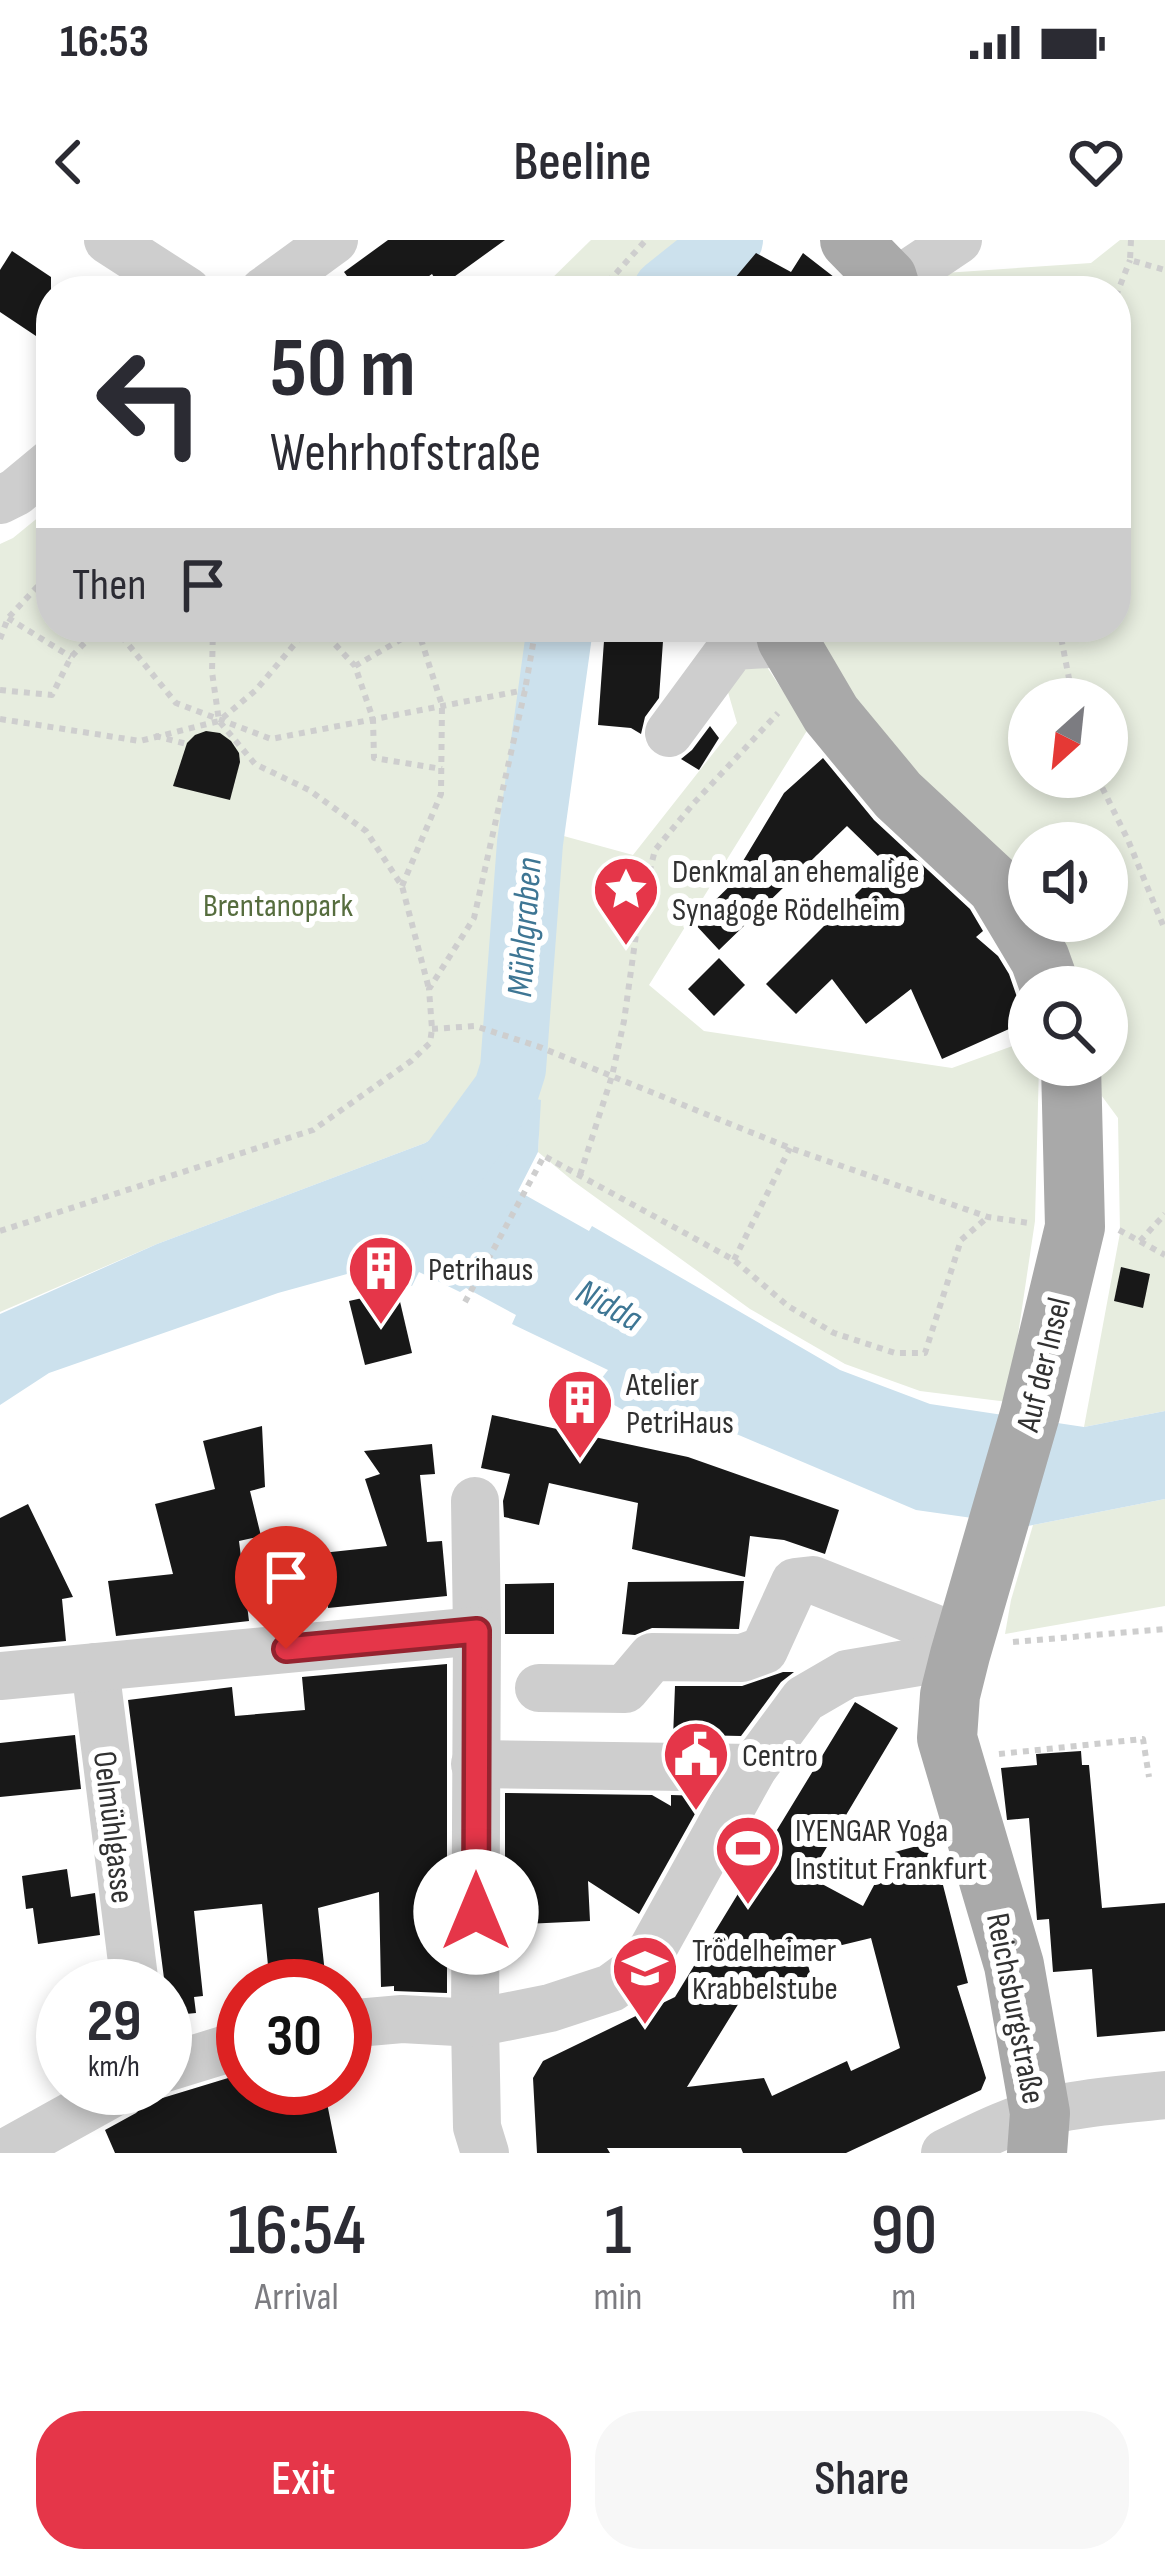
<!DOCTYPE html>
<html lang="en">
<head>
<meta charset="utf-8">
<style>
	:root { --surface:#fff; --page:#f7f7f7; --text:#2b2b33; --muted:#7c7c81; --accent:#e53649 }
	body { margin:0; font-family:"Sofia Sans Condensed",sans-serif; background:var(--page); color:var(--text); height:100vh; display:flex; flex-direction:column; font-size:45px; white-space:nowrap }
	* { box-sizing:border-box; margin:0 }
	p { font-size:39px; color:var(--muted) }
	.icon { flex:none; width:66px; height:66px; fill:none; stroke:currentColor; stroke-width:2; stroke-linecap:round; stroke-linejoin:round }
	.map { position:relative; height:1913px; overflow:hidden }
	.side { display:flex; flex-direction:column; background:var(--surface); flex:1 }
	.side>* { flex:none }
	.hud { position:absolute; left:36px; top:36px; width:1095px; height:366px; border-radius:48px; box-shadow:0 6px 18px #0003; background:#fff; color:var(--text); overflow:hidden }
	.needle { width:78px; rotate:207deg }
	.controls { position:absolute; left:1008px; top:438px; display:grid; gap:24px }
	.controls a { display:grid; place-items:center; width:120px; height:120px; border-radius:50%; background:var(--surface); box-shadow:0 6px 18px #0003; font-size:60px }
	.speed { position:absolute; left:36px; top:1719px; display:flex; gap:24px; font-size:60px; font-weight:700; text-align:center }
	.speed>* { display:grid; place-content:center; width:156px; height:156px; border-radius:50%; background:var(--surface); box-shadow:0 6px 18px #0003; line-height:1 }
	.speed small { font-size:30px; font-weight:400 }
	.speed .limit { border:18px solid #d22; background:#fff; color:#111 }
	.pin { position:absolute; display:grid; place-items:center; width:102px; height:102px; color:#fff; margin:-123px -51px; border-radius:50% 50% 50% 0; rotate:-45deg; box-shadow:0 0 12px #0007 }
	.pin .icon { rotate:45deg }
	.me { position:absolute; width:132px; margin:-66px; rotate:0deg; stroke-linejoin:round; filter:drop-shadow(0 0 9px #0008) }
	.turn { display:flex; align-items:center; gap:42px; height:252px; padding:0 36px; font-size:54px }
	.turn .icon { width:156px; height:156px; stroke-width:2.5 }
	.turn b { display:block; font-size:84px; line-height:102px }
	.then { display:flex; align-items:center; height:114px; padding:0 36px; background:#0003; gap:24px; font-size:45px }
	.eta { display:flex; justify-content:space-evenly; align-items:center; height:204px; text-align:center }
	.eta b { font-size:72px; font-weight:600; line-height:84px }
	.primary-button { display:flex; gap:24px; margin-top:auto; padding:24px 36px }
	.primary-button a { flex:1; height:138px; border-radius:48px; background:var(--accent); color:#fff; font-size:48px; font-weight:600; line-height:138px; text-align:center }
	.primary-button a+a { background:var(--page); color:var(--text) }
	.status { display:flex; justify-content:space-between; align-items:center; height:84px; padding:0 60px; background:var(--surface); direction:ltr }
	.status svg { height:33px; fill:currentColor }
	header { display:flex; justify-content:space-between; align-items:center; height:156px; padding:0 36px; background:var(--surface); font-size:54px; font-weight:600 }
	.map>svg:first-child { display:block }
</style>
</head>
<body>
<div class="status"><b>16:53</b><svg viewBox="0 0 49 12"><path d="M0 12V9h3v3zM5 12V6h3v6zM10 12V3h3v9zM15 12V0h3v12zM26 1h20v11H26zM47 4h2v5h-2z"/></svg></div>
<header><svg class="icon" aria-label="back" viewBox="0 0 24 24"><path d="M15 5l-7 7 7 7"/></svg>Beeline<svg class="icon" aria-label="heart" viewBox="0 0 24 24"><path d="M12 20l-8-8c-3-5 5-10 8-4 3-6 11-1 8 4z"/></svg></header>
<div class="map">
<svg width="1165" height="1913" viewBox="0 0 1165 1913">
	<rect width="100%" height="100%" fill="#fff"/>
	<!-- green -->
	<g fill="#e7eddf" fill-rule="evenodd">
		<path d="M 591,0 L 733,0 L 705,51 L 539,51 Z"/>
		<path d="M 1120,0 L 1165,0 L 1165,1171 L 1084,1187 L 1120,993 L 1118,878 L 1079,825 L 1107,825 L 1107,747 L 1036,747 L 793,387 L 1116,387 L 1116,51 L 911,51 L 915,35 L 1091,23 ZM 1029,459 L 1107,459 L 1107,537 L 1029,537 ZM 1029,603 L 1107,603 L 1107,681 L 1029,681 Z"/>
		<path d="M 51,267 L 51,387 L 578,387 L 549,592 L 633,615 L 737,483 L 723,435 L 761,418 L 808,489 L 649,745 L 704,791 L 952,828 L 1029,800 L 1029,825 L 1039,825 L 1035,981 L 1008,1162 L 920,1151 L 845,1124 L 750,1069 L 573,941 L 538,912 L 540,861 L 483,850 L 461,881 L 425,903 L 157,1004 L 0,1072 L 0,304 L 13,298 Z"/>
		<path d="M 1165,1259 L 1165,1366 L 1005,1394 L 1011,1360 L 1033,1285 Z"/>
	</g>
	<!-- water -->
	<path fill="#cce1ed" d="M 483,850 L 506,851 L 541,860 L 538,912 L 518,951 L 589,991 L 592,986 L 840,1130 L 930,1164 L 1084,1187 L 1165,1171 L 1165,1259 L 1028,1286 L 916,1270 L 701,1179 L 666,1194 L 591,1152 L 608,1130 L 512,1084 L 516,1075 L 466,1048 L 460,1052 L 419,1032 L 412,1046 L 386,1033 L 347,1034 L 278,1053 L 49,1133 L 0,1165 L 0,1074 L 157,1004 L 425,903 L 461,881 Z"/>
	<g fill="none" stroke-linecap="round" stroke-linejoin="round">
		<!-- river -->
		<g stroke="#cce1ed" stroke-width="66">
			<path d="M 666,51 L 730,0"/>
			<path d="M 452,925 L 506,851 L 513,829 L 530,603 L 560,387"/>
		</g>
	</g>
	<!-- building -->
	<g fill="#181818" fill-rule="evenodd">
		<path d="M 388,0 L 505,0 L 440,47 L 432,34 L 408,51 L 358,51 L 344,32 Z"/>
		<path d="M 12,11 L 51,37 L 51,106 L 0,72 L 0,30 Z"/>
		<path d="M 756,13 L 791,32 L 803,13 L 852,51 L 724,51 Z"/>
		<path d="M 605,387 L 664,387 L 659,458 L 645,477 L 641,494 L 631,488 L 598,485 Z"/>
		<path d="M 710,486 L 719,498 L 699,530 L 681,519 L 692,510 Z"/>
		<path d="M 206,491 L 220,493 L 231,501 L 239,513 L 240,522 L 230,560 L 173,546 L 187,503 L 195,495 Z"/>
		<path d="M 823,518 L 874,580 L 970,669 L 983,691 L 976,697 L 998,716 L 1009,734 L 1018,760 L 1029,774 L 1029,780 L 942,819 L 911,749 L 866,784 L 832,739 L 796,774 L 766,744 L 886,624 L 847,586 L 719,710 L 693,682 L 749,627 L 743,621 L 784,553 Z"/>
		<path d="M 719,718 L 745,745 L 714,776 L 688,749 Z"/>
		<path d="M 1121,1027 L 1150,1034 L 1143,1068 L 1114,1061 Z"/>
		<path d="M 385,1053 L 398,1053 L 412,1113 L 365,1125 L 349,1061 Z"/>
		<path d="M 492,1175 L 688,1217 L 839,1270 L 825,1314 L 784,1300 L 750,1296 L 745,1337 L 632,1309 L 638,1263 L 549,1243 L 539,1285 L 504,1277 L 503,1261 L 510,1234 L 481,1228 Z"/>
		<path d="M 262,1186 L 265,1247 L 250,1251 L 261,1296 L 239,1301 L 249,1381 L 116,1396 L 108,1341 L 173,1334 L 155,1264 L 215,1249 L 203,1201 Z"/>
		<path d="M 432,1204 L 435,1234 L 420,1235 L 427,1302 L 442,1301 L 447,1356 L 328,1368 L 322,1313 L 387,1306 L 365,1239 L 380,1234 L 364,1211 Z"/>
		<path d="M 28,1264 L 73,1357 L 62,1359 L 66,1401 L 0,1407 L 0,1278 Z"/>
		<path d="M 744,1341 L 739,1389 L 652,1388 L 635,1395 L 622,1394 L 628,1342 Z"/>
		<path d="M 554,1343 L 554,1394 L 505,1394 L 505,1344 Z"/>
		<path d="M 447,1424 L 447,1753 L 394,1751 L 394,1746 L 381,1747 L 379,1652 L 318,1668 L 326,1743 L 315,1744 L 316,1746 L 270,1746 L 262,1664 L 194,1671 L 203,1756 L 194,1757 L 196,1773 L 165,1776 L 165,1746 L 128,1460 L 232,1447 L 235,1476 L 305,1470 L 302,1437 Z"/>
		<path d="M 783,1432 L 794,1432 L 781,1442 L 741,1496 L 694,1495 L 696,1499 L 673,1498 L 675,1446 L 742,1446 Z"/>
		<path d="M 855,1462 L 898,1488 L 809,1637 L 863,1666 L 891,1613 L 932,1602 L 968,1743 L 957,1746 L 986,1838 L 981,1850 L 846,1913 L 743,1913 L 741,1908 L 607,1908 L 610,1913 L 537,1913 L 533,1838 L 543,1821 L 675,1757 ZM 871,1698 L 900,1808 L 851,1831 L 847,1821 L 772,1856 L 764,1838 L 687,1847 L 742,1758 L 812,1740 L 805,1714 Z"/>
		<path d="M 75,1495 L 81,1549 L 0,1557 L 0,1503 Z"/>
		<path d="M 1081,1511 L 1082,1525 L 1089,1525 L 1102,1668 L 1165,1663 L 1165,1791 L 1097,1797 L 1092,1729 L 1053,1732 L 1049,1679 L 1037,1680 L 1029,1578 L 1007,1580 L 1001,1528 L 1037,1525 L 1036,1514 Z"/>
		<path d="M 505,1553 L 652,1555 L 671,1566 L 671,1555 L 705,1556 L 639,1674 L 588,1641 L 590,1681 L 505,1685 Z"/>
		<path d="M 67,1629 L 71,1657 L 95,1653 L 100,1695 L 38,1704 L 33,1668 L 26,1669 L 22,1636 Z"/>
		<path d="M 238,1835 L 243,1848 L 324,1848 L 337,1913 L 115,1913 L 105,1890 L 136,1873 L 146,1863 Z"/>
	</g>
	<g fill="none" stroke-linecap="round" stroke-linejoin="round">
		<!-- path -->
		<g stroke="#cecece" stroke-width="6" stroke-dasharray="6 6" stroke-linecap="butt">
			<path d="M 1131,0 L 1130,20 L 1165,30"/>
			<path d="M 600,51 L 646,0"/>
			<path d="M 1116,56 L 1130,20"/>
			<path d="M 39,285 L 51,302"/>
			<path d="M 8,378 L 71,417"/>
			<path d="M 114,387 L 176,463 L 271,499 L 525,450"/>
			<path d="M 213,387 L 212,432 L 219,481 L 255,524 L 309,550 L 366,591 L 402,646 L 429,749"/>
			<path d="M 319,387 L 355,426 L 373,479 L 374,518 L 442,529"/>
			<path d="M 1059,387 L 1073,459"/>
			<path d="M 0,399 L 8,378 L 51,332"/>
			<path d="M 355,426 L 419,389"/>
			<path d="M 0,450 L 52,455 L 71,417 L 100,387"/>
			<path d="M 0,479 L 140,501 L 219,481 L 256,450 L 309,387"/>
			<path d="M 155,496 L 187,504"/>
			<path d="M 1097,537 L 1128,600 L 1165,690"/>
			<path d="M 402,646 L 441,554 L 442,465 L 417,387"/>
			<path d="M 432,789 L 475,786 L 537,806 L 790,908 L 988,977 L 1029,983"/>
			<path d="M 580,935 L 612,836 L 624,781 L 639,673 L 655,610 L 693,564 L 778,473"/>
			<path d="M 1119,990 L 1165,1015"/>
			<path d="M 0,991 L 313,890 L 411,821 L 430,803 L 432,789 L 429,749 L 474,678 L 525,450 L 536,387"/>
			<path d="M 1140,1001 L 1165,974"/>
			<path d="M 734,1020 L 790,908"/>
			<path d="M 465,1062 L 544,916 L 734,1020 L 788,1066 L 834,1093 L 895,1113 L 925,1113 L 961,1000 L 988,977"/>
			<path d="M 1013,1402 L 1165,1389"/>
			<path d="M 999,1514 L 1143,1499 L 1149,1537"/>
		</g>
		<!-- minor -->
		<g stroke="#cecece" stroke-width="48">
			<path d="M 108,0 L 187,51"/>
			<path d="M 887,38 L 906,35 L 958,0"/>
			<path d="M 264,51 L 334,0"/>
			<path d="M 0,260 L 16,252 L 51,223"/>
			<path d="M 669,493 L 733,406 L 770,404 L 787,399"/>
			<path d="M 475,1261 L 477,1391 L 475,1783 L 477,1887 L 485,1913"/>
			<path d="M 95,1427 L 135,1746"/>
			<path d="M 0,1436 L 477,1391"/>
			<path d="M 539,1448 L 625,1449 L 652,1417 L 742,1418 L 764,1410 L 795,1342 L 813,1340 L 964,1400"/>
			<path d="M 475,1524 L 753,1528"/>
			<path d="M 345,1784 L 402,1779 L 475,1783 L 550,1768 L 611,1748 L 633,1732 L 652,1710 L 753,1528 L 804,1459 L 847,1434 L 960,1415"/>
			<path d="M 165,1828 L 243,1804"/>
			<path d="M 5,1913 L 122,1848"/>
			<path d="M 945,1913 C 981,1895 1021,1875 1061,1868 C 1095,1861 1130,1859 1165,1855"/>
		</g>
		<!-- major -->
		<g stroke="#a9a9a9" stroke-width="60">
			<path d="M 850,0 L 887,38 L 891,51"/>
			<path d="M 784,387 L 787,399 L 831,474 L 898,555 L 997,647 L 1040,719 L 1050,747"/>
			<path d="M 1037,1913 L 1040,1873 L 1014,1725 L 947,1498 L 950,1455 L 960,1415 L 1030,1174 L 1075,987 L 1071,825"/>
		</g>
	</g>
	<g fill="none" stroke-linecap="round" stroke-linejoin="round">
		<defs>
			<path id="route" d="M 286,1409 L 477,1391 L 476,1672"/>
		</defs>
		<!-- route casing -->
		<use href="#route" stroke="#95232f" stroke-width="30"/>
		<!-- route -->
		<use href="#route" stroke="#e53649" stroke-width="21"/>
	</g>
	<!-- icons -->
	<defs>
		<symbol id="sight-pin" viewBox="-11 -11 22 30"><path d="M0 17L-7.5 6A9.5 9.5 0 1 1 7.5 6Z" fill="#e53649" stroke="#fff"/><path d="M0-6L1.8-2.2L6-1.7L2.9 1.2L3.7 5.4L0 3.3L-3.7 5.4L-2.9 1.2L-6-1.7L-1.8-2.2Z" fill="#fff"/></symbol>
		<symbol id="building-pin" viewBox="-11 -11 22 30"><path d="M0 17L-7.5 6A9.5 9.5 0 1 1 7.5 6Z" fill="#e53649" stroke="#fff"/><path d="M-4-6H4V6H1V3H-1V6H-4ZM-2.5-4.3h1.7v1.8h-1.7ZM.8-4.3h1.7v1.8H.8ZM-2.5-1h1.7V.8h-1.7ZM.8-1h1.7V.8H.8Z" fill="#fff"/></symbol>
		<symbol id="civic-pin" viewBox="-11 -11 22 30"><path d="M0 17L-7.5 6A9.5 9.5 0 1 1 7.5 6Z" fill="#e53649" stroke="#fff"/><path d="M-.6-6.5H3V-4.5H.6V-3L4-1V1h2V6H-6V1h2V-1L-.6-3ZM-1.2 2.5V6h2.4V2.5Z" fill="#fff"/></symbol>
		<symbol id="stadium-pin" viewBox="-11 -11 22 30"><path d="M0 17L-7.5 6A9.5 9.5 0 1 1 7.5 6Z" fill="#e53649" stroke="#fff"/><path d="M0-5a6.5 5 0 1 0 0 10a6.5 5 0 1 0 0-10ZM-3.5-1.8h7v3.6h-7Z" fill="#fff"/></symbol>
		<symbol id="school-pin" viewBox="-11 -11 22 30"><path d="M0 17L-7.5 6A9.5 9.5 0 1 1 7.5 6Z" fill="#e53649" stroke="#fff"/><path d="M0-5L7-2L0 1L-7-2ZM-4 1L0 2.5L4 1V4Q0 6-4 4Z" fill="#fff"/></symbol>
	</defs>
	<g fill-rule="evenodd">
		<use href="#sight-pin" x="588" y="611" width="76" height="104"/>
		<use href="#building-pin" x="343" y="990" width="76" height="104"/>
		<use href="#building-pin" x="542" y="1124" width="76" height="104"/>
		<use href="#civic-pin" x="658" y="1476" width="76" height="104"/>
		<use href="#stadium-pin" x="710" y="1570" width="76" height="104"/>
		<use href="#school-pin" x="607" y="1690" width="76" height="104"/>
	</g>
	<g text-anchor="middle" stroke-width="12" stroke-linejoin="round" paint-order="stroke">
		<!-- poi labels -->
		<g font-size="33" fill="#313131" stroke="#fff" text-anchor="start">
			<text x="672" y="642">Denkmal an ehemalige<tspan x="672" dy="38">Synagoge Rödelheim</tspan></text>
			<text x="428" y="1040">Petrihaus</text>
			<text x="626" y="1155">Atelier<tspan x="626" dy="38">PetriHaus</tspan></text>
			<text x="742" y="1526">Centro</text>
			<text x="795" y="1601">IYENGAR Yoga<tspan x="795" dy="38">Institut Frankfurt</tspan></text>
			<text x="692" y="1721">Trödelheimer<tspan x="692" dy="38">Krabbelstube</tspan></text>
		</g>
		<!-- park labels -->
		<g font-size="33" fill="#566d3e" stroke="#fff">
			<text x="278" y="676">Brentanopark</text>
		</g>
		<!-- street labels -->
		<g font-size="33" fill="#313131" stroke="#fff">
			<text transform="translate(1042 1124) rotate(-76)" y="12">Auf der Insel</text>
			<text transform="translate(115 1587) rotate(83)" y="12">Oelmühlgasse</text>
			<text transform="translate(1017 1768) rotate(79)" y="12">Reichsburgstraße</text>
		</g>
		<!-- water labels -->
		<g font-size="36" font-style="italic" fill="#3e7694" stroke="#fff">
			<text transform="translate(523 687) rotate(-86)" y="13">Mühlgraben</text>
			<text transform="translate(610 1064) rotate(29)" y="13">Nidda</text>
		</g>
	</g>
</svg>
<div class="controls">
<a><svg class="needle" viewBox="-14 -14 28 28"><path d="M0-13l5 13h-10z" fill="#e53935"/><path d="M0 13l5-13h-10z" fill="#7c7c81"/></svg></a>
<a><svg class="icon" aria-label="sound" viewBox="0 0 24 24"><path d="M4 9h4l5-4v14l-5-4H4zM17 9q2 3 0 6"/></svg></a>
<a><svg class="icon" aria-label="search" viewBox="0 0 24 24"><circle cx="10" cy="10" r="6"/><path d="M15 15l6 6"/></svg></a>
</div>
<div class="speed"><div>29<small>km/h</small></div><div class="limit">30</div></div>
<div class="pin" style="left:286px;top:1409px;background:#d93025"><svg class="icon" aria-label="arrive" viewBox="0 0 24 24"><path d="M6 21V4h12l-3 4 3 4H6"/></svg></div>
<svg class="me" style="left:476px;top:1672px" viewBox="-20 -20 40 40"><circle r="19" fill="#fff"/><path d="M0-13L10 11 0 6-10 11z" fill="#e53649"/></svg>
<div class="hud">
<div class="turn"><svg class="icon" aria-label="left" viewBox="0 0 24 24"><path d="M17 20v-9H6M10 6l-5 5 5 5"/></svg><div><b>50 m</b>Wehrhofstraße</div></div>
<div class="then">Then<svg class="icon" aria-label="arrive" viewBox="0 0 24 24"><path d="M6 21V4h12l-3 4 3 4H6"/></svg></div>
</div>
</div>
<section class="side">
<div class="eta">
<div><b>16:54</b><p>Arrival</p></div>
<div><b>1</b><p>min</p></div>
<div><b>90</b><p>m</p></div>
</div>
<div class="primary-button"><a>Exit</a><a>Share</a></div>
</section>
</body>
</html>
